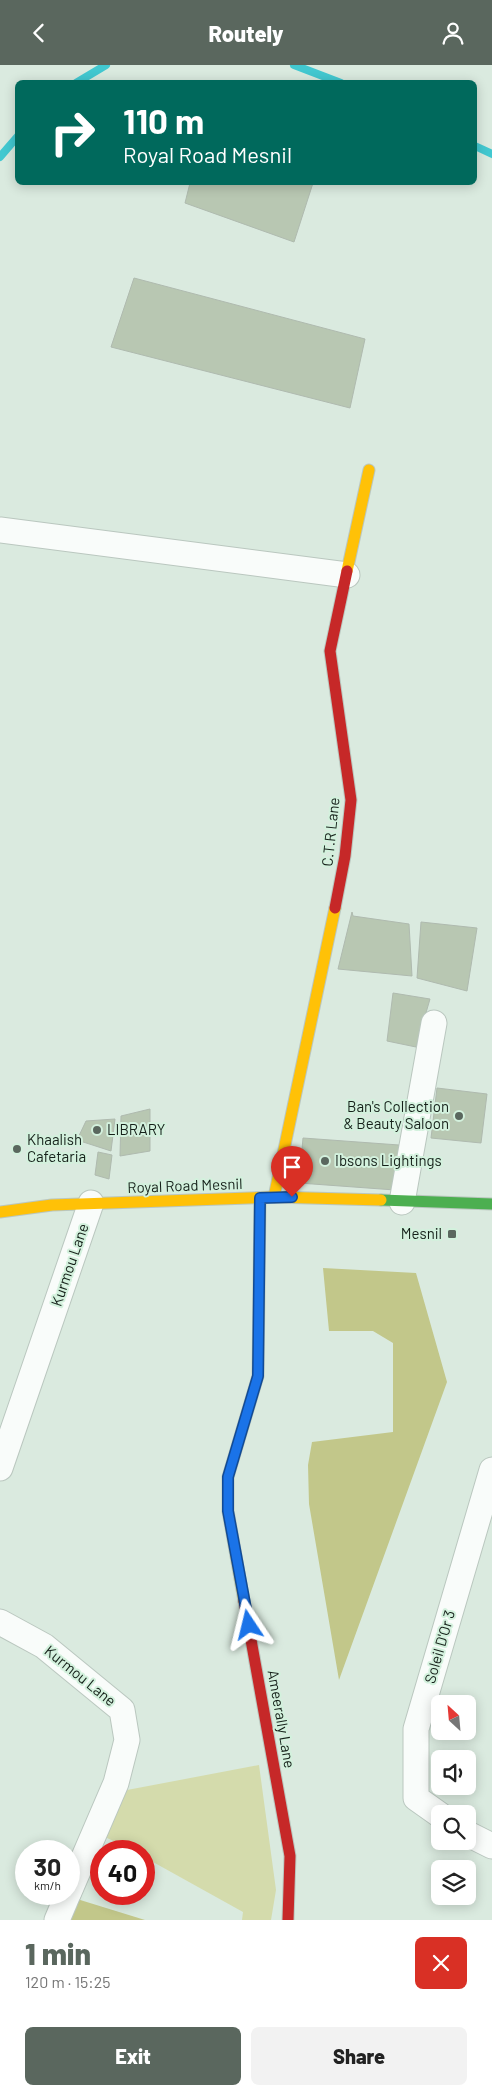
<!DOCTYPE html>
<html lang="en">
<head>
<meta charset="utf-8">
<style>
	:root { --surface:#fff; --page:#f2f2f2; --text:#222; --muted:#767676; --accent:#5a675e }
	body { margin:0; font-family:Barlow,sans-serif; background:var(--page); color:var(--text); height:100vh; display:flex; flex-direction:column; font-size:19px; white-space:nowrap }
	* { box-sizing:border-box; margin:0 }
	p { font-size:16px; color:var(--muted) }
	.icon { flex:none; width:28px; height:28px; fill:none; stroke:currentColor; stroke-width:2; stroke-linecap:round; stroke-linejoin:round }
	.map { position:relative; height:1855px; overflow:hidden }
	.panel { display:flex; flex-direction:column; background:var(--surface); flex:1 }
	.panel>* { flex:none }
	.banner { position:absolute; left:15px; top:15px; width:462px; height:105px; border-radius:8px; box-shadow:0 2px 12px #0003; background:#00695c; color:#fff; overflow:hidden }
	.needle { width:32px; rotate:334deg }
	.fabs { position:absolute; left:431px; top:1630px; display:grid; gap:10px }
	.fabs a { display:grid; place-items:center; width:45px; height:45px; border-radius:8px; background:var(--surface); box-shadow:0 2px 12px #0003; font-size:25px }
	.speed { position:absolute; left:15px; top:1775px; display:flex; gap:10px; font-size:25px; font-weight:700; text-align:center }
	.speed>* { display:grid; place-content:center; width:65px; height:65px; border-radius:50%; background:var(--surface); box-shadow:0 2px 12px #0003; line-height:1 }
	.speed small { font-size:12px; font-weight:400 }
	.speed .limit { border:8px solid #d22; background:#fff; color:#111 }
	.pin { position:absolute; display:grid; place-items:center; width:42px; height:42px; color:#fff; margin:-51px -21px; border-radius:50% 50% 50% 0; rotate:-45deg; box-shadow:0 0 5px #0007 }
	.pin .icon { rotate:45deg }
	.me { position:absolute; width:55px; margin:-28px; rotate:350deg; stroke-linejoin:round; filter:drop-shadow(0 0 4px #0008) }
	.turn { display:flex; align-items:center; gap:18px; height:105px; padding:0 25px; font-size:22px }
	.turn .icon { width:65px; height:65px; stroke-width:2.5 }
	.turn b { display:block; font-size:35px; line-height:42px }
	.round { display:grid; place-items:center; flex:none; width:52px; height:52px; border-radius:8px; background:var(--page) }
	.summary { display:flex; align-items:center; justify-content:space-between; height:85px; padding:0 25px }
	h1 { font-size:30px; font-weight:800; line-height:38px; color:var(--accent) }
	.primary-button { display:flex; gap:10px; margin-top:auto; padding:10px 25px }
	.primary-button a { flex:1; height:58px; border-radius:8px; background:var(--accent); color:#fff; font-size:20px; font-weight:800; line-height:58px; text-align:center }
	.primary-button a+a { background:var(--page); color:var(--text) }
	header { display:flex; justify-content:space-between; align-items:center; height:65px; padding:0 25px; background:var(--accent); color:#fff; font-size:22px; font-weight:800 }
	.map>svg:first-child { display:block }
</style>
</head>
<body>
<header><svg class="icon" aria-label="back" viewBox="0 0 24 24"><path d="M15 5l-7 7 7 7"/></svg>Routely<svg class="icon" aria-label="person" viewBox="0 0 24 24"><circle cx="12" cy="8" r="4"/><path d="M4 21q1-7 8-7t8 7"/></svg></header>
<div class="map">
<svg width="492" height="1855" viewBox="0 0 492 1855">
	<rect width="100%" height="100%" fill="#daeadf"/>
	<!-- green -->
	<path fill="#d4dbac" d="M 259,1700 L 276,1825 L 271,1855 L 242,1855 L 243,1847 L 144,1792 L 144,1786 L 134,1786 L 103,1771 L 127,1725 Z"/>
	<!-- forest -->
	<g fill="#c2c78a">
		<path d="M 323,1203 L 416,1208 L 447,1317 L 339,1615 L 309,1439 L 308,1400 L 312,1377 L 393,1367 L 393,1278 L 373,1266 L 329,1266 Z"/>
		<path d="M 77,1834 L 145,1855 L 68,1855 Z"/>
	</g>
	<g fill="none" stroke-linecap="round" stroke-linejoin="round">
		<!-- stream -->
		<g stroke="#42c8d0" stroke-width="8">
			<path d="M 294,0 L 341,18"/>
			<path d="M 76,18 L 106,0"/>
			<path d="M 475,81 L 492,89"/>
			<path d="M 0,92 L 18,71"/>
		</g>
	</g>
	<!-- building -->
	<g fill="#b8c7b2" stroke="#afbaaf">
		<path d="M 190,118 L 313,118 L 294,177 L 185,138 Z"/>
		<path d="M 134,213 L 365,274 L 350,343 L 111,282 Z"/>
		<path d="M 352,847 L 353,851 L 409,859 L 412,911 L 338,904 Z"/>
		<path d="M 421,857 L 477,863 L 467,926 L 417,913 Z"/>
		<path d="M 393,928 L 430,934 L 416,982 L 387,976 Z"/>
		<path d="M 437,1023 L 487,1029 L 481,1078 L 431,1073 Z"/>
		<path d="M 150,1044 L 150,1086 L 120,1091 L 121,1051 Z"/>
		<path d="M 115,1054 L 111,1086 L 77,1075 L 86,1056 Z"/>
		<path d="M 303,1073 L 399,1080 L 395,1125 L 299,1118 Z"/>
		<path d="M 98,1087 L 112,1090 L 109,1114 L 95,1110 Z"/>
	</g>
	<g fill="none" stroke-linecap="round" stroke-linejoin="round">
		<defs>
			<g id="street">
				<path d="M 0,465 L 347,510"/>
				<path d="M 402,1137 L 434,958"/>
				<path d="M 0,1403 L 91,1138"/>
				<path d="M 0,1557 L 44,1581 L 122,1645 L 127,1675 L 116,1718 L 69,1827"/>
				<path d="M 440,1750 L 416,1733 L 416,1664 L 492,1405"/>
				<path d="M 468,1769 L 492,1781"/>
				<path d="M 57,1855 L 68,1829"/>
			</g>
			<path id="fast" d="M 381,1135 L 492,1139"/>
			<g id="slow">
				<path d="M 347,506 L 369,405"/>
				<path d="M 274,1132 L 335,843"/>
				<path d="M 0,1147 L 52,1140 L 274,1132 L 381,1135"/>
				<path d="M 244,1536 L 228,1446 L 228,1412 L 258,1311 L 260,1133"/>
			</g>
			<g id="jam">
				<path d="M 335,843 L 345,791 L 351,735 L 330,586 L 347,506"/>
				<path d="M 244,1536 L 290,1791 L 288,1855"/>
			</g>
		</defs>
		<!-- street casing -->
		<use href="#street" stroke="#bac7bf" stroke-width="27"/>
		<!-- fast casing -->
		<use href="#fast" stroke="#bac7bf" stroke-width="13"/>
		<!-- slow casing -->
		<use href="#slow" stroke="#bac7bf" stroke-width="13"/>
		<!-- jam casing -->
		<use href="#jam" stroke="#bac7bf" stroke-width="13"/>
		<!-- street -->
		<use href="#street" stroke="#f9fcfa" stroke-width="25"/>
		<!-- fast -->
		<use href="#fast" stroke="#4caf50" stroke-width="11"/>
		<!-- slow -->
		<use href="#slow" stroke="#ffc107" stroke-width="11"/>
		<!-- jam -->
		<use href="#jam" stroke="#c62828" stroke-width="11"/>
	</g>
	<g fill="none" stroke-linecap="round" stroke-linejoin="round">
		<defs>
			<path id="route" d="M 249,1560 L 228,1446 L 228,1412 L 258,1311 L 260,1133 L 292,1132"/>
		</defs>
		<!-- route casing -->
		<use href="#route" stroke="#114b97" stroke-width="12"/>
		<!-- route -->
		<use href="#route" stroke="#1a73e8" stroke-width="9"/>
	</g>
	<!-- markers -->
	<g fill="#5a675e" stroke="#d3f1dd" stroke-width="2">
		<circle cx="459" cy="1051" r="5"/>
		<circle cx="97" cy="1065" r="5"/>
		<circle cx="17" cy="1084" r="5"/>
		<circle cx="325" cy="1096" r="5"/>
		<rect x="447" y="1164" width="10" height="10" rx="2.5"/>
	</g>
	<g text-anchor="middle" stroke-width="4" stroke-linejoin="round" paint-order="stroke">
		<!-- street labels -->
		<g font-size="15" fill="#152019" stroke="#d3f1dd">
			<text transform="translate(331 767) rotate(-84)" y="5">C.T.R Lane</text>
			<text transform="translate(185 1121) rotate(-2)" y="5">Royal Road Mesnil</text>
			<text transform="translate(70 1200) rotate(-71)" y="5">Kurmou Lane</text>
			<text transform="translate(440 1582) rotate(-74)" y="5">Soleil D'Or 3</text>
			<text transform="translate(80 1611) rotate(39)" y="5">Kurmou Lane</text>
			<text transform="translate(281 1654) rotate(80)" y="5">Ameerally Lane</text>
		</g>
		<!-- poi labels -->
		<g font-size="15" fill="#152019" stroke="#d3f1dd" text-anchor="start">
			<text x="449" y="1047" text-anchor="end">Ban's Collection<tspan x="449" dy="17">&amp; Beauty Saloon</tspan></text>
			<text x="107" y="1070">LIBRARY</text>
			<text x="27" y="1080">Khaalish<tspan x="27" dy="17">Cafetaria</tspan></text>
			<text x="335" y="1101">Ibsons Lightings</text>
			<text x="442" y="1174" text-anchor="end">Mesnil</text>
		</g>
	</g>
</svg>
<div class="fabs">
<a><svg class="needle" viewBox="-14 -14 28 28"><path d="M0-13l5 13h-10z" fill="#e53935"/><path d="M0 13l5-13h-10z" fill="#767676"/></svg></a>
<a><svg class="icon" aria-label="sound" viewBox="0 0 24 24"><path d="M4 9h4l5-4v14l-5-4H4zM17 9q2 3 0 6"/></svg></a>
<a><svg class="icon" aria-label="search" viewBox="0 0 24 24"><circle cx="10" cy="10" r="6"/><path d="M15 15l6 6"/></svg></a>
<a><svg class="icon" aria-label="layers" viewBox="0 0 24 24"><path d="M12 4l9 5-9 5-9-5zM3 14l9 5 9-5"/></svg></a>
</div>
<div class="speed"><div>30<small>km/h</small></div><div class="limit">40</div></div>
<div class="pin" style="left:292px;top:1132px;background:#d93025"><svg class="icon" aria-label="arrive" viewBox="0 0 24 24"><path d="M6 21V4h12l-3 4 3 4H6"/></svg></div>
<svg class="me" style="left:249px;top:1560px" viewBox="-20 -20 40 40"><path d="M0-17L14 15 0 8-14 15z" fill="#1a73e8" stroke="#fff" stroke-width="4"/></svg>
<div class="banner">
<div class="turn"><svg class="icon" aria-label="right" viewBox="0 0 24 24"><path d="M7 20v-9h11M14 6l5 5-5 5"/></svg><div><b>110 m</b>Royal Road Mesnil</div></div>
</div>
</div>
<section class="panel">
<div class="summary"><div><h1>1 min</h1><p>120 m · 15:25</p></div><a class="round" style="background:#d93025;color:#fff"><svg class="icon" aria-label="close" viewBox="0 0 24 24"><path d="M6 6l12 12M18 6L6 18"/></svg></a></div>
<div class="primary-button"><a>Exit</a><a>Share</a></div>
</section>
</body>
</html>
